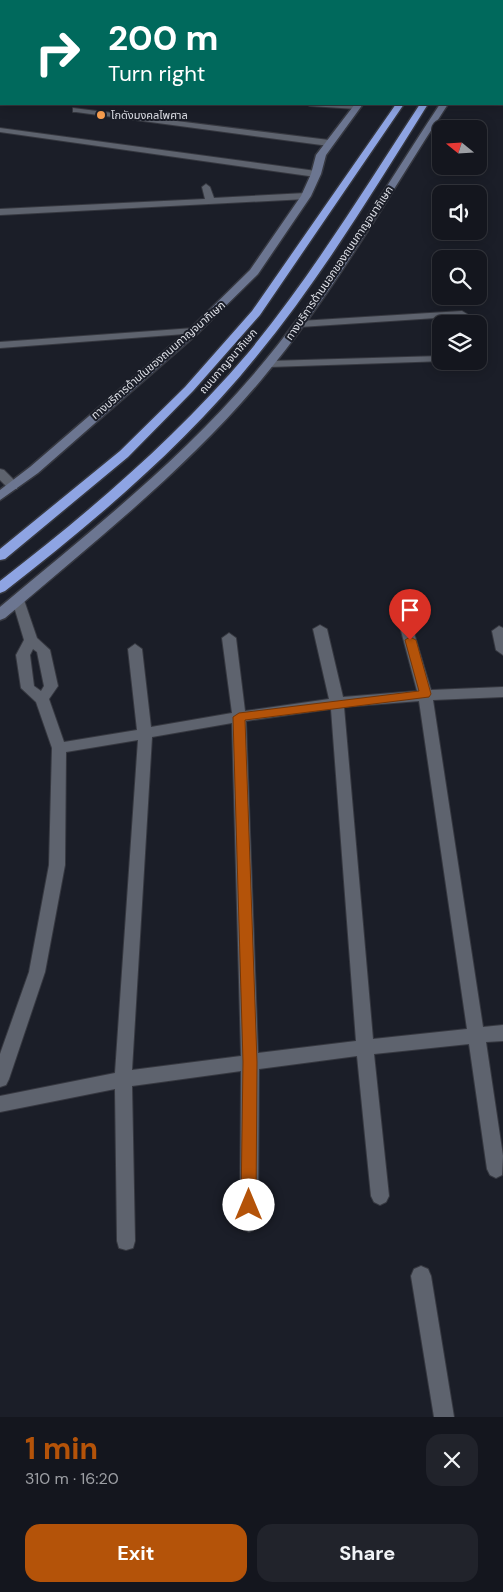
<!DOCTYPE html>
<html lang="en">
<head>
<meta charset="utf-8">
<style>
	:root { --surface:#14161e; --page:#21232b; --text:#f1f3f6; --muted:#9d9fa4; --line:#33353c; --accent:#b45309 }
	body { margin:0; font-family:"DM Sans","Noto Sans Thai",sans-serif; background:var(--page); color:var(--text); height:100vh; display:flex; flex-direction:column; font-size:19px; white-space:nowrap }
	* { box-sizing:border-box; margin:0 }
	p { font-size:16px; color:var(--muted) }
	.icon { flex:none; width:28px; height:28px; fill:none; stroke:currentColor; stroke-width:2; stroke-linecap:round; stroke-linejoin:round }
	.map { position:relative; height:1417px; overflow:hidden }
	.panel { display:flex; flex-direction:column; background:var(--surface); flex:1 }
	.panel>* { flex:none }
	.hud { position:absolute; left:0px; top:0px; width:504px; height:105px; box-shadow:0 2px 12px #0003,0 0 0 1px var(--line); background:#00695c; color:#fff; overflow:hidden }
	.needle { width:32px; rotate:288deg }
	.controls { position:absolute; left:432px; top:120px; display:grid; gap:10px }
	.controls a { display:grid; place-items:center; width:55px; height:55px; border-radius:10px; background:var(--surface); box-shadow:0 2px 12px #0003,0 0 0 1px var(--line); font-size:25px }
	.pin { position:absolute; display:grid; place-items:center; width:42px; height:42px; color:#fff; margin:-51px -21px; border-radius:50% 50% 50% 0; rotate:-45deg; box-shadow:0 0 5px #0007 }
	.pin .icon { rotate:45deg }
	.me { position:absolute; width:55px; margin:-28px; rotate:0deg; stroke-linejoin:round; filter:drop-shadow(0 0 4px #0008) }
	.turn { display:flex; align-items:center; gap:18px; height:105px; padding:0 25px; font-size:22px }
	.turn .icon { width:65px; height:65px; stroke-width:2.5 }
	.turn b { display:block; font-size:35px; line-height:42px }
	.round { display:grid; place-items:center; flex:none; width:52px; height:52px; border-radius:15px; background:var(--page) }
	.head { display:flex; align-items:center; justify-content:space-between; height:85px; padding:0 25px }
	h1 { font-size:30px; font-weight:700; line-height:38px; color:var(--accent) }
	.primary-button { display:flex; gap:10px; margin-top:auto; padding:10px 25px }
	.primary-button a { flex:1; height:58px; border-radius:15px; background:var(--accent); color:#fff; font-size:20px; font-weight:700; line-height:58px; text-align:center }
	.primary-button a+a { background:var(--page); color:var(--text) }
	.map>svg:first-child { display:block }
</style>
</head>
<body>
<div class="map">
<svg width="503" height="1417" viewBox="0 0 503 1417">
	<rect width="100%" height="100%" fill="#1b1e28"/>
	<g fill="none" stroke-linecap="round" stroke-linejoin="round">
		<!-- river -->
		<rect fill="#050042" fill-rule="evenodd" x="0" y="36" width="1" height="10"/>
		<defs>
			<g id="street">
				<path d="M 79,0 L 89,0 L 90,1 L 80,1 Z"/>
				<path d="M 321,0 L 329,0 L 330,1 L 322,1 Z"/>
				<path d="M 0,1 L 2,1 L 1,6 L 0,6 Z"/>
				<rect x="502" y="50" width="1" height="4"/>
				<rect x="502" y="84" width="1" height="4"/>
				<path d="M 306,104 L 343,104 L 360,107 L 356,109 L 310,106 Z"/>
				<path d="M 73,108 L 329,140 L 333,143 L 329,146 L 76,112 L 73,112 Z"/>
				<path d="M 0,128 L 316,171 L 320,174 L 316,177 L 0,132 Z"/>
				<path d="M 206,184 L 210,187 L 214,198 L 306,193 L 310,196 L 306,199 L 0,215 L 0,209 L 205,199 L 202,187 Z"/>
				<path d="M 462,311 L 467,314 L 466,316 L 300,327 L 295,324 L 300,321 Z"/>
				<path d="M 194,328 L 199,331 L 198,333 L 0,348 L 0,342 Z"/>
				<path d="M 441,356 L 441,361 L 445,361 L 269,367 L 264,364 L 269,361 Z"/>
				<path d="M 0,469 L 4,470 L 17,483 L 17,489 L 9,489 L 0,480 Z"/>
				<path d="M 18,596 L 24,600 L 37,638 L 50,650 L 58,686 L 49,699 L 64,742 L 137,730 L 128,649 L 135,644 L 142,649 L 151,727 L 232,713 L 222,638 L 229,633 L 236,638 L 245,711 L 329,699 L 313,629 L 320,625 L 327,629 L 343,697 L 417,691 L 399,623 L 405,619 L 411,623 L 431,690 L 503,687 L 503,697 L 433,700 L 483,1027 L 503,1025 L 503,1041 L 486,1042 L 503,1156 L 502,1175 L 496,1178 L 490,1175 L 487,1169 L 469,1044 L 374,1054 L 389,1196 L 386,1202 L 380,1205 L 374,1202 L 371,1196 L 357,1056 L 259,1069 L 258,1223 L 256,1229 L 249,1232 L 242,1229 L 240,1223 L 241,1071 L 132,1086 L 135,1241 L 133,1248 L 126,1250 L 119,1248 L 117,1241 L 115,1089 L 0,1112 L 0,1096 L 115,1073 L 138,740 L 66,752 L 65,865 L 45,972 L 9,1079 L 6,1085 L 0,1087 L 0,1054 L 29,972 L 49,865 L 52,748 L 36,702 L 21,688 L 16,655 L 24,640 L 12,600 ZM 33,649 L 37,652 L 44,686 L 41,691 L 34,686 L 30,655 ZM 419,701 L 467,1029 L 373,1039 L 344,707 ZM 331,709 L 356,1041 L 258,1053 L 246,721 ZM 232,723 L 241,1056 L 132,1070 L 152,737 Z"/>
				<path d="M 499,626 L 503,628 L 503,655 L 496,650 L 492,631 Z"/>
				<path d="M 421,1266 L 428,1269 L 431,1276 L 454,1417 L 434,1417 L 411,1276 L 414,1269 Z"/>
			</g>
			<g id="secondary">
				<rect x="502" y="9" width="1" height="4"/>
				<path d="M 355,104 L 363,104 L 326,155 L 321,174 L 311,196 L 258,274 L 198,333 L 38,473 L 0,500 L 0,490 L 30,467 L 190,329 L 250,270 L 301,196 L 311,174 L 316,155 Z"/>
				<path d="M 440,104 L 448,104 C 388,196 333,294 262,379 C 187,469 94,542 5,618 L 0,620 L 0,607 C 88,533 179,462 253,375 C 323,294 381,193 440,104 Z"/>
			</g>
			<g id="highway">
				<rect x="465" y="0" width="8" height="1"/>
				<path d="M 396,104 L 404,104 L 260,315 L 193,391 L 128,457 L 5,559 L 0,560 L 0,549 L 120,451 L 185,387 L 252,311 Z"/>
				<path d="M 420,104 L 428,104 C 374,190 321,278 256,357 C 184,446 95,521 5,591 L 0,593 L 0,581 C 89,512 175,439 248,353 C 312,275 365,188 420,104 Z"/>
			</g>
		</defs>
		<!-- street casing -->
		<use href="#street" stroke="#363840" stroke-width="2"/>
		<!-- secondary casing -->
		<use href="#secondary" stroke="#363840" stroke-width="3"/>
		<!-- highway casing -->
		<use href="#highway" stroke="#363840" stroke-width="3"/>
		<!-- street -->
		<use href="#street" fill="#5e636e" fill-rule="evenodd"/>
		<!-- secondary -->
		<use href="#secondary" fill="#6c7691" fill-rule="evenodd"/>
		<!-- highway -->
		<use href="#highway" fill="#8ea4e3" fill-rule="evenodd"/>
	</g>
	<!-- route -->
	<path fill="#b45309" stroke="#753606" d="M 410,637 L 416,640 L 431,694 L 429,697 L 245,720 L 257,1062 L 256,1205 L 254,1211 L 249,1213 L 243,1211 L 241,1205 L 243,1062 L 233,717 L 239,713 L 419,691 L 405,640 Z"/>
	<!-- markers -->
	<circle fill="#fa9f4f" stroke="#1b1e28" stroke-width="2" cx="101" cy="115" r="5"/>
	<g text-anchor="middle" stroke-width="4" stroke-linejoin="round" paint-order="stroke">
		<!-- far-poi labels -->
		<g font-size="11" fill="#dfe1e8" stroke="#1b1e28" text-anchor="start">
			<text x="111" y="119">โกดังมงคลไพศาล</text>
		</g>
		<!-- far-street labels -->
		<g font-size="11" fill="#dfe1e8" stroke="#1b1e28">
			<text transform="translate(339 263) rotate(-56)" y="4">ทางบริการด้านนอกของถนนกาญจนาภิเษก</text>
			<text transform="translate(158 360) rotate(-41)" y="4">ทางบริการด้านในของถนนกาญจนาภิเษก</text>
			<text transform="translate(228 361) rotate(-49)" y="4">ถนนกาญจนาภิเษก</text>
		</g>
	</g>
</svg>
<div class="controls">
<a><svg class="needle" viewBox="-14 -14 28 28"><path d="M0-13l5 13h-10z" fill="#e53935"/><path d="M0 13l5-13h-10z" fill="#9d9fa4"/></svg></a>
<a><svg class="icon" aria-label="sound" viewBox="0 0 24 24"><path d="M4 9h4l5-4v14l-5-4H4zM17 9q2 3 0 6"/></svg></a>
<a><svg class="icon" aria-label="search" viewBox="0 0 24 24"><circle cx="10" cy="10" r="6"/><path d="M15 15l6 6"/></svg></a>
<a><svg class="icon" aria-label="layers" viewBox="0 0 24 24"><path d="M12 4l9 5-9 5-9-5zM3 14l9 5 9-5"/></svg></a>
</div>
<div class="pin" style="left:410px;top:640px;background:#d93025"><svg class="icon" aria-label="arrive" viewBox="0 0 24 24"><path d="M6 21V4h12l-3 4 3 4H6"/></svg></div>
<svg class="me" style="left:249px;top:1205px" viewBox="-20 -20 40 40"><circle r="19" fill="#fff"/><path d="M0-13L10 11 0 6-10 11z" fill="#b45309"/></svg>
<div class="hud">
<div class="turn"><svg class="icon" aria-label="right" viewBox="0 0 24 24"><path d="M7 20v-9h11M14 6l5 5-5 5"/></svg><div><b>200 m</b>Turn right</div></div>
</div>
</div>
<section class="panel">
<div class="head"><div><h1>1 min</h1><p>310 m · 16:20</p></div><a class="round"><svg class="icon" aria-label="close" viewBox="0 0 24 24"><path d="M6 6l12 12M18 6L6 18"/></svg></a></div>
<div class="primary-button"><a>Exit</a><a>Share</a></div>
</section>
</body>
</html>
